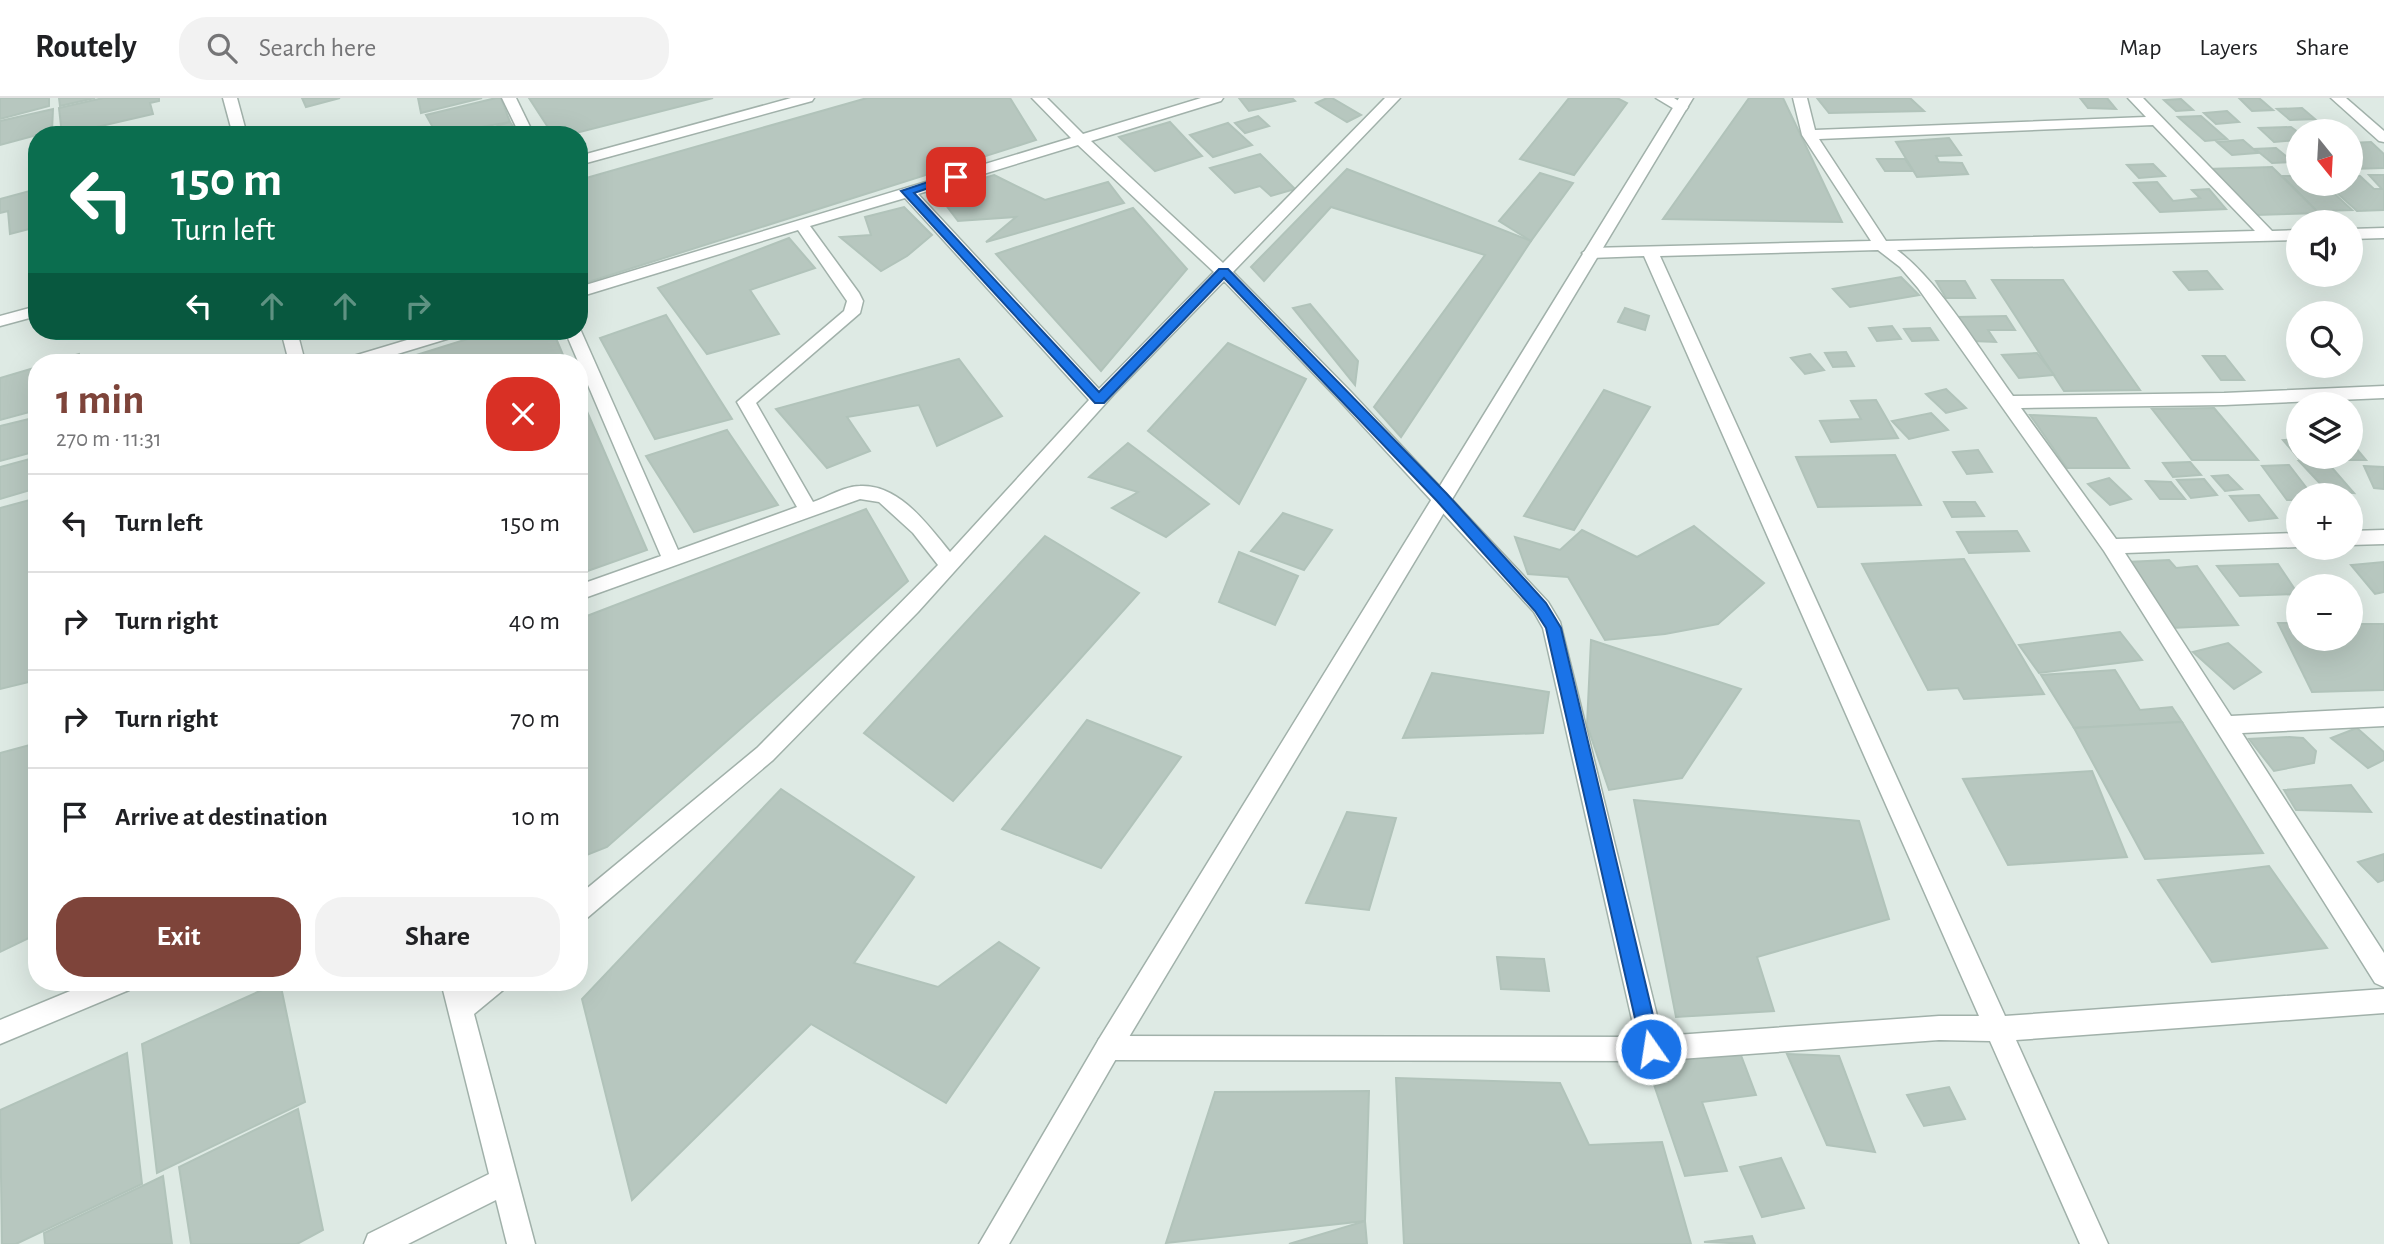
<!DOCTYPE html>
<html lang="en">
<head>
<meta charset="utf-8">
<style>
	:root { --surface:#fff; --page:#f2f2f2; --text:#202124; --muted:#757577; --line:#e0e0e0; --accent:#7e443a }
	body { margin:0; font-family:"Alegreya Sans",sans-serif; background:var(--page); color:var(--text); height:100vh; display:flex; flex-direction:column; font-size:26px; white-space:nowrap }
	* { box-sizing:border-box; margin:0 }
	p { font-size:23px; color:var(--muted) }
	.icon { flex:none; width:38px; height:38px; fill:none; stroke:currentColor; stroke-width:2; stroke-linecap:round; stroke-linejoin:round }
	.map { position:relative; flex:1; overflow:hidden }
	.details { position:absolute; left:28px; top:256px; width:560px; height:637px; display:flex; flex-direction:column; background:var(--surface); border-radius:28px; box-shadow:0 7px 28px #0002 }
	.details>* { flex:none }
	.banner { position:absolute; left:28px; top:28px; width:560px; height:214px; border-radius:28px; box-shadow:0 7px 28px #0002; background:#0b6e4f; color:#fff; overflow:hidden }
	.needle { width:46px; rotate:162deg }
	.fabs { position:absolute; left:2286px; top:21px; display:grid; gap:14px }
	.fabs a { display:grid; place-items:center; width:77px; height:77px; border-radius:50%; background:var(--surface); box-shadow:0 7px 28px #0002; font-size:35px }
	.pin { position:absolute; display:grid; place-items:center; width:60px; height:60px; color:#fff; margin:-30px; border-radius:14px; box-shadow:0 4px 10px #0006 }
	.me { position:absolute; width:77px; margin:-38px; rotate:347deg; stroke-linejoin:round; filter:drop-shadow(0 0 5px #0008) }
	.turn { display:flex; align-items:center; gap:24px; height:147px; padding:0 28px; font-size:32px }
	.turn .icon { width:91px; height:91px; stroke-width:2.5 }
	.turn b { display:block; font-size:49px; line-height:60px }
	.lanes { display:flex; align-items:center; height:66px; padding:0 28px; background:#0003; justify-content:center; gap:35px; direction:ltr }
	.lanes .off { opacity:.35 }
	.round { display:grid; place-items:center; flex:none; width:74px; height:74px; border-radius:28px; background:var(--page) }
	.headline { display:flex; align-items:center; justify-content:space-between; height:119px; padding:0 28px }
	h1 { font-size:42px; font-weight:600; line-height:52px; color:var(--accent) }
	.button { display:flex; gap:14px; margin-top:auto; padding:14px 28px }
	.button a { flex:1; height:80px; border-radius:28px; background:var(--accent); color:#fff; font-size:28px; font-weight:600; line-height:80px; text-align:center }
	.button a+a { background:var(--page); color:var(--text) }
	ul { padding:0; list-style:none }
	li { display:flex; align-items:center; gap:21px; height:98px; padding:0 28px; border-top:2px solid var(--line) }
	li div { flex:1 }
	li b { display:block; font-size:26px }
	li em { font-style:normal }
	header { display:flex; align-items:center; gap:42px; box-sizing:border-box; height:98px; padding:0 35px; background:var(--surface); border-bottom:2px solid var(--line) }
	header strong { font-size:33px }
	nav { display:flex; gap:38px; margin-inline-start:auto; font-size:24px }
	.search { width:490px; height:63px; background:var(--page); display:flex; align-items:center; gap:18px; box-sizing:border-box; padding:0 24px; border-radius:28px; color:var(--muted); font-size:26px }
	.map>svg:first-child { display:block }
</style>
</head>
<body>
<header>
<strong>Routely</strong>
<div class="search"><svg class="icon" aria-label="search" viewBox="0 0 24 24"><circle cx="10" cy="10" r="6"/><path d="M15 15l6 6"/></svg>Search here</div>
<nav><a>Map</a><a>Layers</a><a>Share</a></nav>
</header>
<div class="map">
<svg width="2384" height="1146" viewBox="0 0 2384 1146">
	<rect width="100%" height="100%" fill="#deeae4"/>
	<!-- building -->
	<g fill="#b7c7bf" stroke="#b1c3ba" stroke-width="2">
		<path d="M 0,0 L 49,0 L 49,8 L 0,21 Z"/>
		<path d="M 59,0 L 95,0 L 60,8 Z"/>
		<path d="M 103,0 L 159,0 L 159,3 L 150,5 L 153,16 L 62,37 L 59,10 Z"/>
		<path d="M 302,0 L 340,0 L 306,9 Z"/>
		<path d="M 418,0 L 482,0 L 421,15 Z"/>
		<path d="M 496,0 L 501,0 L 510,24 L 437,37 L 426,17 Z"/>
		<path d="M 529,0 L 713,0 L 568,37 L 553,37 Z"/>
		<path d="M 867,0 L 1010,0 L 1036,42 L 582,186 L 579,181 L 579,82 Z"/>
		<path d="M 1239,0 L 1292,0 L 1295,3 L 1249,13 Z"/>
		<path d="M 1327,0 L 1332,0 L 1361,17 L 1347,24 L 1316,5 Z"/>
		<path d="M 1569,0 L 1617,0 L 1627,5 L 1574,77 L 1520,61 Z"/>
		<path d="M 1749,0 L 1783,0 L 1842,124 L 1663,121 Z"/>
		<path d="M 1817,0 L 1910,0 L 1924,13 L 1829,15 Z"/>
		<path d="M 2080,0 L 2107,0 L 2116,11 L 2088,10 Z"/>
		<path d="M 2239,0 L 2259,0 L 2273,12 L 2252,13 Z"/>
		<path d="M 2181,1 L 2193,12 L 2176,13 L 2164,2 Z"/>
		<path d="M 2302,10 L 2315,21 L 2290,22 L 2277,11 Z"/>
		<path d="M 53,11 L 52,33 L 0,47 L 0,23 Z"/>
		<path d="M 2227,13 L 2239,24 L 2216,26 L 2204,15 Z"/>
		<path d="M 1258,18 L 1269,28 L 1245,35 L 1235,25 Z"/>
		<path d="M 2201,18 L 2227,41 L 2205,43 L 2178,19 Z"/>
		<path d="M 510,24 L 519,37 L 479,37 L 477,34 Z"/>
		<path d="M 1170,24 L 1202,58 L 1155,73 L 1119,39 Z"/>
		<path d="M 1228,25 L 1252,47 L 1213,59 L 1190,37 Z"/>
		<path d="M 2340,27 L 2347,33 L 2321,33 L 2315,28 Z"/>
		<path d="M 2291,29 L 2298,34 L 2298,42 L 2274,44 L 2259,30 Z"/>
		<path d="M 1949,40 L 1961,57 L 1936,58 L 1939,64 L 1962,65 L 1968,76 L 1917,79 L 1896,44 Z"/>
		<path d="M 2243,42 L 2258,55 L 2232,57 L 2217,44 Z"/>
		<path d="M 2371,44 L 2384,56 L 2384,70 L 2350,71 L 2350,45 Z"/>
		<path d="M 2276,50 L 2293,64 L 2272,65 L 2255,51 Z"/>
		<path d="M 1260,56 L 1295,91 L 1271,98 L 1260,88 L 1235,95 L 1210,70 Z"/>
		<path d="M 1877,61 L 1905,61 L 1913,73 L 1885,73 Z"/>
		<path d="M 2153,66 L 2165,78 L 2139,80 L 2127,67 Z"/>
		<path d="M 2272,69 L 2319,115 L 2255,117 L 2209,71 Z"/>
		<path d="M 1347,71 L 1531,143 L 1401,339 L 1374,309 L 1485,157 L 1331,109 L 1264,183 L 1251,169 Z"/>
		<path d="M 1540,75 L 1573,85 L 1531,143 L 1499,123 Z"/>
		<path d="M 994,77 L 1045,102 L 1108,84 L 1124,105 L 986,144 L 1016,119 L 958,123 L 936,94 Z"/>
		<path d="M 2369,77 L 2384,77 L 2384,112 L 2357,113 L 2327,86 L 2350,86 L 2350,78 L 2360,78 L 2374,91 L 2382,91 Z"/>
		<path d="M 2282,78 L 2298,78 L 2298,86 L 2324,86 L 2352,112 L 2317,113 Z"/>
		<path d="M 2157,84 L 2173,103 L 2200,100 L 2192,92 L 2209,91 L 2226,111 L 2160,114 L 2134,85 Z"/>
		<path d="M 37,91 L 37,129 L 10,136 L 8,113 L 0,115 L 0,101 Z"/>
		<path d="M 904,109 L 932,137 L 907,158 L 881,173 L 840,139 L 871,137 L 865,119 Z"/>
		<path d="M 1133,110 L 1187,171 L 1101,273 L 996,156 Z"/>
		<path d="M 789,140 L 815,170 L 750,192 L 779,236 L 707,256 L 658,190 Z"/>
		<path d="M 2207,173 L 2222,191 L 2189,192 L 2174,174 Z"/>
		<path d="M 1901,179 L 1919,197 L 1850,209 L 1833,191 Z"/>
		<path d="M 1992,182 L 2063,182 L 2140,292 L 2064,293 Z"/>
		<path d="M 1936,183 L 1965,183 L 1975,200 L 1946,200 Z"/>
		<path d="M 1310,206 L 1358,263 L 1355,287 L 1293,210 Z"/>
		<path d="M 1625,210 L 1649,218 L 1645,232 L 1618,224 Z"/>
		<path d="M 666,217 L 732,321 L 655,341 L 600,240 Z"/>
		<path d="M 2006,218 L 2015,232 L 1988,232 L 1996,244 L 1972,243 L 1957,219 Z"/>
		<path d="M 1892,228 L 1901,241 L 1877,243 L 1869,230 Z"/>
		<path d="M 1930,230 L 1938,242 L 1912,243 L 1904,231 Z"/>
		<path d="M 493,233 L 553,233 L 566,264 L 394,264 Z"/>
		<path d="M 1228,245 L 1306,281 L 1239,406 L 1148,333 Z"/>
		<path d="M 1846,254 L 1854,268 L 1833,269 L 1825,255 Z"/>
		<path d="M 2037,255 L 2054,277 L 2019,280 L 2002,257 Z"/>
		<path d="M 79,256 L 81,264 L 52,264 Z"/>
		<path d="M 1810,256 L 1824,272 L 1805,276 L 1791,260 Z"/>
		<path d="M 2203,258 L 2225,258 L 2244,282 L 2221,282 Z"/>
		<path d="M 959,261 L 1002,318 L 937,348 L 919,307 L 847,319 L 870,353 L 827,370 L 776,311 Z"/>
		<path d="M 37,269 L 37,312 L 0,322 L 0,280 Z"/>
		<path d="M 1946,291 L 1966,310 L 1946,315 L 1926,296 Z"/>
		<path d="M 1604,292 L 1650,309 L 1574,432 L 1524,418 Z"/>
		<path d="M 579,295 L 647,452 L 579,476 Z"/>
		<path d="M 1876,302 L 1898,340 L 1831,344 L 1820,323 L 1861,321 L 1851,303 Z"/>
		<path d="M 2214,310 L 2258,362 L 2192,362 L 2152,311 Z"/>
		<path d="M 1931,315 L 1948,332 L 1909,341 L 1892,323 Z"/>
		<path d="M 2030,317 L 2096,320 L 2129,370 L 2067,370 Z"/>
		<path d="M 37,319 L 37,353 L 0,363 L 0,328 Z"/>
		<path d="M 727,332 L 778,407 L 694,434 L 646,358 Z"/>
		<path d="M 2298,341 L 2298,359 L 2350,359 L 2350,343 L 2366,362 L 2300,362 L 2283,342 Z"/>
		<path d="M 1128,345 L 1209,406 L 1166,439 L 1112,410 L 1138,394 L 1089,379 Z"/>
		<path d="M 1978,352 L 1992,374 L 1967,376 L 1953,354 Z"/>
		<path d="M 1895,357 L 1921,407 L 1818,409 L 1796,359 Z"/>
		<path d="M 37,359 L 37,390 L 0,401 L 0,369 Z"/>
		<path d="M 2299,363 L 2327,364 L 2354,395 L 2327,393 Z"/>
		<path d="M 2190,364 L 2201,377 L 2173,379 L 2163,365 Z"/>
		<path d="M 2289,367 L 2312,397 L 2298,397 L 2298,402 L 2287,402 L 2262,368 Z"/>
		<path d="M 2364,368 L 2384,369 L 2384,391 L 2374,390 Z"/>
		<path d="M 2228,377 L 2242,391 L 2225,393 L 2212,378 Z"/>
		<path d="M 2109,380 L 2131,401 L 2110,407 L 2088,386 Z"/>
		<path d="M 2204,381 L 2217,397 L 2191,400 L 2177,382 Z"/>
		<path d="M 2146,383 L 2171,384 L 2185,401 L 2160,401 Z"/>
		<path d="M 2259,397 L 2277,420 L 2249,423 L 2230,398 Z"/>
		<path d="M 37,400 L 37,582 L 0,591 L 0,410 Z"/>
		<path d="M 1944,404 L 1975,404 L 1984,418 L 1952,419 Z"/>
		<path d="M 866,411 L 908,483 L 607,749 L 579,760 L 579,521 Z"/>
		<path d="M 1283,415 L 1332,432 L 1304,472 L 1251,453 Z"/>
		<path d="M 1694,428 L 1764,485 L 1718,526 L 1665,536 L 1605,542 L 1568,479 L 1528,476 L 1515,439 L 1560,452 L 1582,432 L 1637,459 Z"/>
		<path d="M 2017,433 L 2029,453 L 1969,455 L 1957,434 Z"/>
		<path d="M 1045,438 L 1139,495 L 953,703 L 864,635 Z"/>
		<path d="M 1239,454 L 1298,478 L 1275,527 L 1219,504 Z"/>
		<path d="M 1964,461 L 2044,596 L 1964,601 L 1958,590 L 1928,592 L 1862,466 Z"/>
		<path d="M 2169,462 L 2176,470 L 2197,468 L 2238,527 L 2170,530 L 2127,464 Z"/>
		<path d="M 2384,464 L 2384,494 L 2375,496 L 2351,467 Z"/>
		<path d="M 2278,466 L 2298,496 L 2240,498 L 2217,468 Z"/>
		<path d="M 2278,525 L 2298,525 L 2298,541 L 2350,541 L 2350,526 L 2384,526 L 2384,592 L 2312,594 Z"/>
		<path d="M 2120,534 L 2142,562 L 2039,575 L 2019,547 Z"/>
		<path d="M 1591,542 L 1741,591 L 1682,680 L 1609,692 L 1587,627 Z"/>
		<path d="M 2228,545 L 2261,574 L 2234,591 L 2193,554 Z"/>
		<path d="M 2115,572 L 2140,612 L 2172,609 L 2182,624 L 2074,630 L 2041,577 Z"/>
		<path d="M 1432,575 L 1549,594 L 1543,635 L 1403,640 Z"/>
		<path d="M 1087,622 L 1181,659 L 1101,770 L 1002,731 Z"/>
		<path d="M 2182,624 L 2263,755 L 2145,761 L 2074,630 Z"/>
		<path d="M 2357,630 L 2384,654 L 2384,662 L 2368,670 L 2331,640 Z"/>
		<path d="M 2289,639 L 2303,640 L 2316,653 L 2314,665 L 2274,673 L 2249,641 Z"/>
		<path d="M 37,645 L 37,836 L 0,854 L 0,655 Z"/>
		<path d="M 2092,673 L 2127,759 L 2008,767 L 1963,681 Z"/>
		<path d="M 2351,687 L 2371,714 L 2296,712 L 2284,692 Z"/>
		<path d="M 781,691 L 914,779 L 854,865 L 938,889 L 999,844 L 1039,870 L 946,1005 L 811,926 L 632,1102 L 582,901 Z"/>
		<path d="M 1634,702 L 1859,723 L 1889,821 L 1757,859 L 1774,913 L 1676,919 Z"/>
		<path d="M 1347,714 L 1396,720 L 1369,812 L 1306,805 Z"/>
		<path d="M 2384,756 L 2384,782 L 2378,784 L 2358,764 Z"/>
		<path d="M 2269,768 L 2327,850 L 2212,864 L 2158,782 Z"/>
		<path d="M 1497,859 L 1544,861 L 1549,893 L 1501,891 Z"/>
		<path d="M 280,884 L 305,1004 L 157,1075 L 142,946 Z"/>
		<path d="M 1739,952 L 1756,997 L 1702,1004 L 1727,1073 L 1685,1078 L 1646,963 Z"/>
		<path d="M 127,955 L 142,1086 L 16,1146 L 2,1146 L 0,1012 Z"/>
		<path d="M 1787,956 L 1839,958 L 1875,1054 L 1827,1047 Z"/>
		<path d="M 1396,980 L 1560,985 L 1589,1047 L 1662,1044 L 1691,1146 L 1404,1146 Z"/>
		<path d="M 1949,989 L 1965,1021 L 1924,1028 L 1907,997 Z"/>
		<path d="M 1369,993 L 1365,1123 L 1166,1145 L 1215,994 Z"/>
		<path d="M 298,1011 L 323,1132 L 297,1146 L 191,1146 L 179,1069 Z"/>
		<path d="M 1781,1060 L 1804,1110 L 1762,1119 L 1740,1069 Z"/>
		<path d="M 163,1078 L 172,1146 L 45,1146 L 44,1135 Z"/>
		<path d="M 1365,1123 L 1367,1146 L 1289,1146 Z"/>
		<path d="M 1752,1138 L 1755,1146 L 1704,1144 Z"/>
	</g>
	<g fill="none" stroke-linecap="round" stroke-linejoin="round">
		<defs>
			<g id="minor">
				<path d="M 223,0 L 237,0 L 247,37 L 233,37 Z"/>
				<path d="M 502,0 L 516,0 L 534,37 L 520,37 Z"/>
				<path d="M 791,0 L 814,0 L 812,3 L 579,67 L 579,58 Z"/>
				<path d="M 1032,0 L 1047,0 L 1083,36 L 1201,0 L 1223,0 L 1221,3 L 1091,43 L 1223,165 L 1385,0 L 1400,0 L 1233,174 L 1351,294 L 1548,504 L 1560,524 L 1662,938 L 1939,918 L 1979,918 L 1644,158 L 1590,160 L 1582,155 L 1590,150 L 1871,143 L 1802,37 L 1793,0 L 1807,0 L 1815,32 L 2146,19 L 2128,0 L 2143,0 L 2272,133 L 2298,132 L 2298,142 L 1897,152 C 1939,183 1981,254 2013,298 L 2224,295 L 2384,288 L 2384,300 L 2224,307 L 2021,310 L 2116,441 L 2298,435 L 2298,449 L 2125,455 L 2231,618 L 2384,610 L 2384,628 L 2242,635 L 2384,855 L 2384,889 L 2375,885 L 2104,453 L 1918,190 L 1900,169 L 1878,152 L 1660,158 L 2005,918 L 2384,891 L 2384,915 L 2016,942 L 2108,1146 L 2080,1146 L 1990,943 L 1939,942 L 1652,963 L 1108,962 L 1099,959 L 1095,950 L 1099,941 L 1108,938 L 1636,939 L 1543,530 L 1534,514 L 1339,302 L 1224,183 L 1114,296 L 918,514 L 773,662 L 587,820 L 579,823 L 579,797 L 757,650 L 938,467 L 913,435 L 879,404 L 860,401 L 579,502 L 579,487 L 661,458 L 565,233 L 579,233 L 579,230 L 581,233 L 678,452 L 797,409 L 737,304 L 844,213 L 847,203 L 798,132 L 579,199 L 579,189 L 1071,40 ZM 2153,27 L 2255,133 L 1886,143 L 1819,41 ZM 1078,47 L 1214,174 L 1099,291 L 918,96 ZM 905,100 L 1089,302 L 950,454 C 927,426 899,386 860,388 C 845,388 827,399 813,404 L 756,305 L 860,215 L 863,203 L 859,195 L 810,128 Z"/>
				<path d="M 1656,0 L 1674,0 L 1688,9 L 1686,12 L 1676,12 Z"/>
				<path d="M 2331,0 L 2346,0 L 2384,33 L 2384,44 L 2379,43 Z"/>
				<path d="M 2384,130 L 2384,140 L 2350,141 L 2350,131 Z"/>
				<path d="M 37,208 L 37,218 L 0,228 L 0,218 Z"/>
				<path d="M 281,233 L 297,233 L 305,264 L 289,264 Z"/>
				<path d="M 437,233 L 462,233 L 460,237 L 371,264 L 344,264 L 347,260 Z"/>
				<path d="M 2384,432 L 2384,446 L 2350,447 L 2350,433 Z"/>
				<path d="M 92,884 L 132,884 L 129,892 L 0,946 L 0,922 Z"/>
				<path d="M 441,884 L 465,884 L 467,890 L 475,884 L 506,884 L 503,892 L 474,916 L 535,1146 L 507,1146 L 496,1102 L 408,1146 L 364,1146 L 368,1136 L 489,1076 Z"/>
			</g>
			<path id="tertiary" d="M 1679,0 L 1693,0 L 1117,959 L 1009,1146 L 979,1146 L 1099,941 Z"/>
		</defs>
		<!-- minor casing -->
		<use href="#minor" stroke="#a1b1aa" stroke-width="3"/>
		<!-- tertiary casing -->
		<use href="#tertiary" stroke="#a1b1aa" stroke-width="3"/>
		<!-- minor -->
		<use href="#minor" fill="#fff" fill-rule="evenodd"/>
		<!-- tertiary -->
		<use href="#tertiary" fill="#fff" fill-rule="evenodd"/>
	</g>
	<!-- route -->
	<path fill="#1a73e8" stroke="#114b97" stroke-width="2" d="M 952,76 L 961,79 L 914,95 L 1099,294 L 1219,171 L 1228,171 L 1447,396 L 1546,505 L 1561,530 L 1661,951 L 1658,957 L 1651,960 L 1645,957 L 1642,951 L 1546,530 L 1535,513 L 1437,403 L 1224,180 L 1104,305 L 1095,305 L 901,93 Z"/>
</svg>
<div class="fabs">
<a><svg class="needle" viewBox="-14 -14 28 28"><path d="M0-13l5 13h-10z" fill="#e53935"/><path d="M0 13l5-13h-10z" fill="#757577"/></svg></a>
<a><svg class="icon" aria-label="sound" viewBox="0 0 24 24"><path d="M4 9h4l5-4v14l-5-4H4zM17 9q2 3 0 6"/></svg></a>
<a><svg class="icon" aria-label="search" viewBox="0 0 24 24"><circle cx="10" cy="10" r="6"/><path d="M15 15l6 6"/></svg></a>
<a><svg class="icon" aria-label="layers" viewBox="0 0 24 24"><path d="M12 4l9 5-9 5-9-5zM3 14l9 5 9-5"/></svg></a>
<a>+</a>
<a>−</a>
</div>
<div class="pin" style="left:956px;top:79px;background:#d93025"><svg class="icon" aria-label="arrive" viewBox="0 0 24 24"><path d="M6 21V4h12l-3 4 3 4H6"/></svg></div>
<svg class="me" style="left:1651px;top:951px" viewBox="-20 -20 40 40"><circle r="17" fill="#1a73e8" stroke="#fff" stroke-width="3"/><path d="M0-11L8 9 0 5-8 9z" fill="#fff"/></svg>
<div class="banner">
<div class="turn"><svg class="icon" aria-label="left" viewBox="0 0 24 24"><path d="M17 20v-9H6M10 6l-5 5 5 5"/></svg><div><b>150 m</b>Turn left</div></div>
<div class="lanes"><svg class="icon" aria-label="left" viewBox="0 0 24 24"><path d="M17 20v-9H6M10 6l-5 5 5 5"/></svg><svg class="icon off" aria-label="ahead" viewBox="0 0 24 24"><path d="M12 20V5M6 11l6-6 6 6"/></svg><svg class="icon off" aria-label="ahead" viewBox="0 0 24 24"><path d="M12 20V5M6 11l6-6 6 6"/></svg><svg class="icon off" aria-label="right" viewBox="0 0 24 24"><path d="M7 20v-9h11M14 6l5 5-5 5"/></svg></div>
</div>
<section class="details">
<div class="headline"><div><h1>1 min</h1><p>270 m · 11:31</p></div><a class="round" style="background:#d93025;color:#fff"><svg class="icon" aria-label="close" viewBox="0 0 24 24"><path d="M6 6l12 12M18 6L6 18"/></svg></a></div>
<ul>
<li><svg class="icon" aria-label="left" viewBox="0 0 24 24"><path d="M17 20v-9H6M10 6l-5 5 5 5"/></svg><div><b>Turn left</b></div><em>150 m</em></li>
<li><svg class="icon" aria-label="right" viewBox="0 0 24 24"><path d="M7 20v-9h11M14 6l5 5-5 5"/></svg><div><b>Turn right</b></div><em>40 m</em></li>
<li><svg class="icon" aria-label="right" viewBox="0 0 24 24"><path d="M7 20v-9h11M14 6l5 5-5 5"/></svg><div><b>Turn right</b></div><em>70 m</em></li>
<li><svg class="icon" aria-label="arrive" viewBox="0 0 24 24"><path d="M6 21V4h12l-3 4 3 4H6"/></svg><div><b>Arrive at destination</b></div><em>10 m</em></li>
</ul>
<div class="button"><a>Exit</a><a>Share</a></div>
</section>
</div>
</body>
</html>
